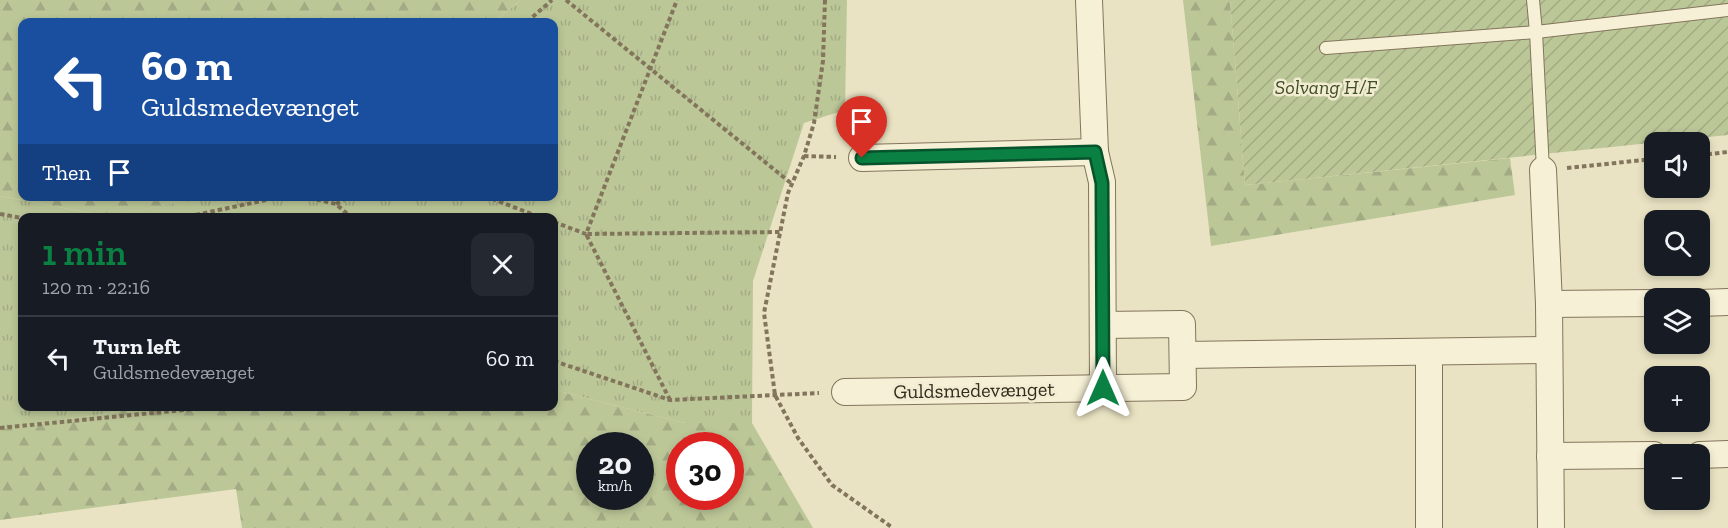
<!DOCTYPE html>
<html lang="en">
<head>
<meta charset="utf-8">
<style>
	:root { --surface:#171b24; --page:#242831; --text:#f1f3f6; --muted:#9ea1a6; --line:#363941; --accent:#0b8043 }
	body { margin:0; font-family:"Zilla Slab",serif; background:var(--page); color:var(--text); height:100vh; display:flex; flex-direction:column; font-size:22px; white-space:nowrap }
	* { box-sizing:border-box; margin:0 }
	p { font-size:20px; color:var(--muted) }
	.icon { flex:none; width:33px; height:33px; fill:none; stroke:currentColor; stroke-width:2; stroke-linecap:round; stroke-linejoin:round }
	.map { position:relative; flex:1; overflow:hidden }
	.details { position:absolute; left:18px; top:213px; width:540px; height:198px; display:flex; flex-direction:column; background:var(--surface); border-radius:12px; box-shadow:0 3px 9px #0003 }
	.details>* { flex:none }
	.hud { position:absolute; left:18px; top:18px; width:540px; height:183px; border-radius:12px; box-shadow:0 3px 9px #0003; background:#1a4fa0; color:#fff; overflow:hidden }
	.buttons { position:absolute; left:1644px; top:132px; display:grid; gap:12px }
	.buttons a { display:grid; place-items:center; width:66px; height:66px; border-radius:12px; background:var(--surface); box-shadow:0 3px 9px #0003; font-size:30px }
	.speed { position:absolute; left:576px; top:432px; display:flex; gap:12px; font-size:30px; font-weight:700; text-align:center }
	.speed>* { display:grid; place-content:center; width:78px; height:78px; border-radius:50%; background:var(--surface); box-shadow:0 3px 9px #0003; line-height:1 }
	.speed small { font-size:15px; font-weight:400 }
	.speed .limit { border:9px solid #d22; background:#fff; color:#111 }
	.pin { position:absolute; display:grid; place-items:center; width:51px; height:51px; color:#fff; margin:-62px -26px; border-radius:50% 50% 50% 0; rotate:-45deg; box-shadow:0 0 6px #0007 }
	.pin .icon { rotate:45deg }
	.me { position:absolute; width:66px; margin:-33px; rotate:0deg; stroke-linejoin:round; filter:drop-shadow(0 0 4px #0008) }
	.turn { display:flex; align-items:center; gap:21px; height:126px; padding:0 24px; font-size:27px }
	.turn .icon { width:78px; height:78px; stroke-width:2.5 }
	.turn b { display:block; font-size:42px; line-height:51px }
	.then { display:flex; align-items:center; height:57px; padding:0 24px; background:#0003; gap:12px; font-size:22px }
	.round { display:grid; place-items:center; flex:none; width:63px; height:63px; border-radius:12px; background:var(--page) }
	.summary { display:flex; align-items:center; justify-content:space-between; height:102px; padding:0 24px }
	h1 { font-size:36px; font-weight:600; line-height:45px; color:var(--accent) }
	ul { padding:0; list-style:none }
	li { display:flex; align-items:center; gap:18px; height:84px; padding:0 24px; border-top:2px solid var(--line) }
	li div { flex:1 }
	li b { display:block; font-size:22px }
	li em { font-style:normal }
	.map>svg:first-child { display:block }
</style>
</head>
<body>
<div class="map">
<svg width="1728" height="528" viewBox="0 0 1728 528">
	<defs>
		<pattern id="grass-tufts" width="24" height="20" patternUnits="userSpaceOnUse" patternTransform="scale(1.5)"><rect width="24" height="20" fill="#bcc798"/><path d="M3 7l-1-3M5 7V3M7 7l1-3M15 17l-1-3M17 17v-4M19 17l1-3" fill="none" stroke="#a2ab83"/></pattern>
		<pattern id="forest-firs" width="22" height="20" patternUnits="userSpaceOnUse" patternTransform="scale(1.5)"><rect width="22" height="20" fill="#bcc798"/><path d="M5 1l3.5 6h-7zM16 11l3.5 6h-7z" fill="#a2ab83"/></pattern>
		<pattern id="garden-furrows" width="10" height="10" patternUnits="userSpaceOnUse" patternTransform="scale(1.5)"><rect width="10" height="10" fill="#bcc798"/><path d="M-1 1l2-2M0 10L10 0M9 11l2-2" fill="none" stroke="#a2ab83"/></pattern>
	</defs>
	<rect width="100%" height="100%" fill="#eae3c3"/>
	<!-- grass -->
	<path fill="url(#grass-tufts)" d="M 521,0 L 847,0 L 845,110 L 804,123 L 753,281 L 752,423 L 685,423 L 554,390 L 554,218 L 22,218 L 22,406 L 148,407 L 0,430 L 0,196 L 107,216 L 212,196 L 554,196 L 554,22 L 493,22 Z"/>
	<!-- forest -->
	<g fill="url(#forest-firs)" fill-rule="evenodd">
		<path d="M 0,0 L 521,0 L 493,22 L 22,22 L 22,196 L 212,197 L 107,216 L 0,196 Z"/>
		<path d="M 1183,0 L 1230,0 L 1245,185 L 1510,158 L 1515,195 L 1211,246 Z"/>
		<path d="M 554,390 L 685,423 L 752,423 L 813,528 L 242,528 L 236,489 L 0,520 L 0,430 L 148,407 L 554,406 ZM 590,446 L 640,446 L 640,496 L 590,496 ZM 680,446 L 730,446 L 730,496 L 680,496 Z"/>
	</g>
	<!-- garden -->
	<path fill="url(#garden-furrows)" d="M 1230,0 L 1728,0 L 1728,135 L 1245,185 Z"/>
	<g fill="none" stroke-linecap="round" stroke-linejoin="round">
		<defs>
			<g id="service">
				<path d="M 1533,0 L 1536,32 L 1543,170"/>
				<path d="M 1326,48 L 1536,32 L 1728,10"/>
			</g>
			<g id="minor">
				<path d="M 1089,0 L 1095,152 L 1102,182 L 1103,388"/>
				<path d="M 862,158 L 1095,152"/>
				<path d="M 1543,170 L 1549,304 L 1551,528"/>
				<path d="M 1700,303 L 1728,302"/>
				<path d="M 1549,304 L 1654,303"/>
				<path d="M 1183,355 L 1549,350"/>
				<path d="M 845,392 L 1183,387 L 1182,324 L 1103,325"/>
				<path d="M 1700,455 L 1728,454"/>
				<path d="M 1550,456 L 1654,455"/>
				<path d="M 1429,528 L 1429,352"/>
			</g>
		</defs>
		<!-- service casing -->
		<use href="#service" stroke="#83755c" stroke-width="14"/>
		<!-- minor casing -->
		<use href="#minor" stroke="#83755c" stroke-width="28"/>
		<!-- path -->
		<g stroke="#83755c" stroke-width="4" stroke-dasharray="4.5 3" stroke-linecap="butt">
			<path d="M 566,0 L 792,184"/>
			<path d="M 825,0 L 823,61 L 814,123 L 804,156 L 788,193 L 764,313 L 775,395 L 798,438 L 832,485 L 893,528"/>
			<path d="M 527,22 L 552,0"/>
			<path d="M 1700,155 L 1728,152"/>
			<path d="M 804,156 L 836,157"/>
			<path d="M 1567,168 L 1654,159"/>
			<path d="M 302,196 L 336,204 L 352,218"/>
			<path d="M 485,196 L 542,218"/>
			<path d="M 336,204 L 350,196"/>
			<path d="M 0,214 L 22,218"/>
			<path d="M 181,218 L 285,196"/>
			<path d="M 554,222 L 586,234 L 677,0"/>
			<path d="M 554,361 L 670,400 L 819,393"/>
			<path d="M 670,400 L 586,234 L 780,232"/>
			<path d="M 0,428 L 224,406"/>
		</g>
		<!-- service -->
		<use href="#service" stroke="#f6f0d6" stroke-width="12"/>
		<!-- minor -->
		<use href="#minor" stroke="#f6f0d6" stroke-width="26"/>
	</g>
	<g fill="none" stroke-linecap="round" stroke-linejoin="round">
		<defs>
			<path id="route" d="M 862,158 L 1095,152 L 1102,183 L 1103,388"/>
		</defs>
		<!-- route casing -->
		<use href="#route" stroke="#07532c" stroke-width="15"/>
		<!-- route -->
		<use href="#route" stroke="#0b8043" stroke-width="10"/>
	</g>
	<g text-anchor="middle" stroke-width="5" stroke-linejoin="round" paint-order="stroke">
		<!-- park labels -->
		<g font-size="20" font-style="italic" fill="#404f27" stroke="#f2ecd2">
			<text x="1326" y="94">Solvang H/F</text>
		</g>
		<!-- street labels -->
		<g font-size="20" fill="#342b1e" stroke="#f2ecd2">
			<text transform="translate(974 390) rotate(-1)" y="7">Guldsmedevænget</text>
		</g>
	</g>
</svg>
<div class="buttons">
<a><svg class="icon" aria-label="sound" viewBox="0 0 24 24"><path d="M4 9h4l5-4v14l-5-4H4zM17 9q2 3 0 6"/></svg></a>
<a><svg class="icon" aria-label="search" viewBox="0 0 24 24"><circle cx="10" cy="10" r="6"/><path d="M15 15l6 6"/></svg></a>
<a><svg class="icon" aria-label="layers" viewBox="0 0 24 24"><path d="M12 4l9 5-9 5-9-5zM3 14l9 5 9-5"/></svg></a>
<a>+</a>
<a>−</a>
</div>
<div class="speed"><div>20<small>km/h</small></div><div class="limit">30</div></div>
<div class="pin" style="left:862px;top:158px;background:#d93025"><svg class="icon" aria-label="arrive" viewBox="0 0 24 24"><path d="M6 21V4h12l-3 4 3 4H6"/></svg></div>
<svg class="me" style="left:1103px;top:388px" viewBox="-20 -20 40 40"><path d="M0-17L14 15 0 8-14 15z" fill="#0b8043" stroke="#fff" stroke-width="4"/></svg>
<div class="hud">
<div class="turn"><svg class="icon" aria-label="left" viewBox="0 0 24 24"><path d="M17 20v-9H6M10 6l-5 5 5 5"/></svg><div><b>60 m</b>Guldsmedevænget</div></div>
<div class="then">Then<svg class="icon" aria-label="arrive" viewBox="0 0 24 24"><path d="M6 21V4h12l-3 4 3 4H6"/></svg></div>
</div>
<section class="details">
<div class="summary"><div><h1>1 min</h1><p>120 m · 22:16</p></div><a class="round"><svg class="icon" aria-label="close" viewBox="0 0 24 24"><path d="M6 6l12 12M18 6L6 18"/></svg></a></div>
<ul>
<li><svg class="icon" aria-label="left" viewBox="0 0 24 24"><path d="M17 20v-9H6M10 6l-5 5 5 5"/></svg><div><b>Turn left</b><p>Guldsmedevænget</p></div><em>60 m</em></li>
</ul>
</section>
</div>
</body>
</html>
